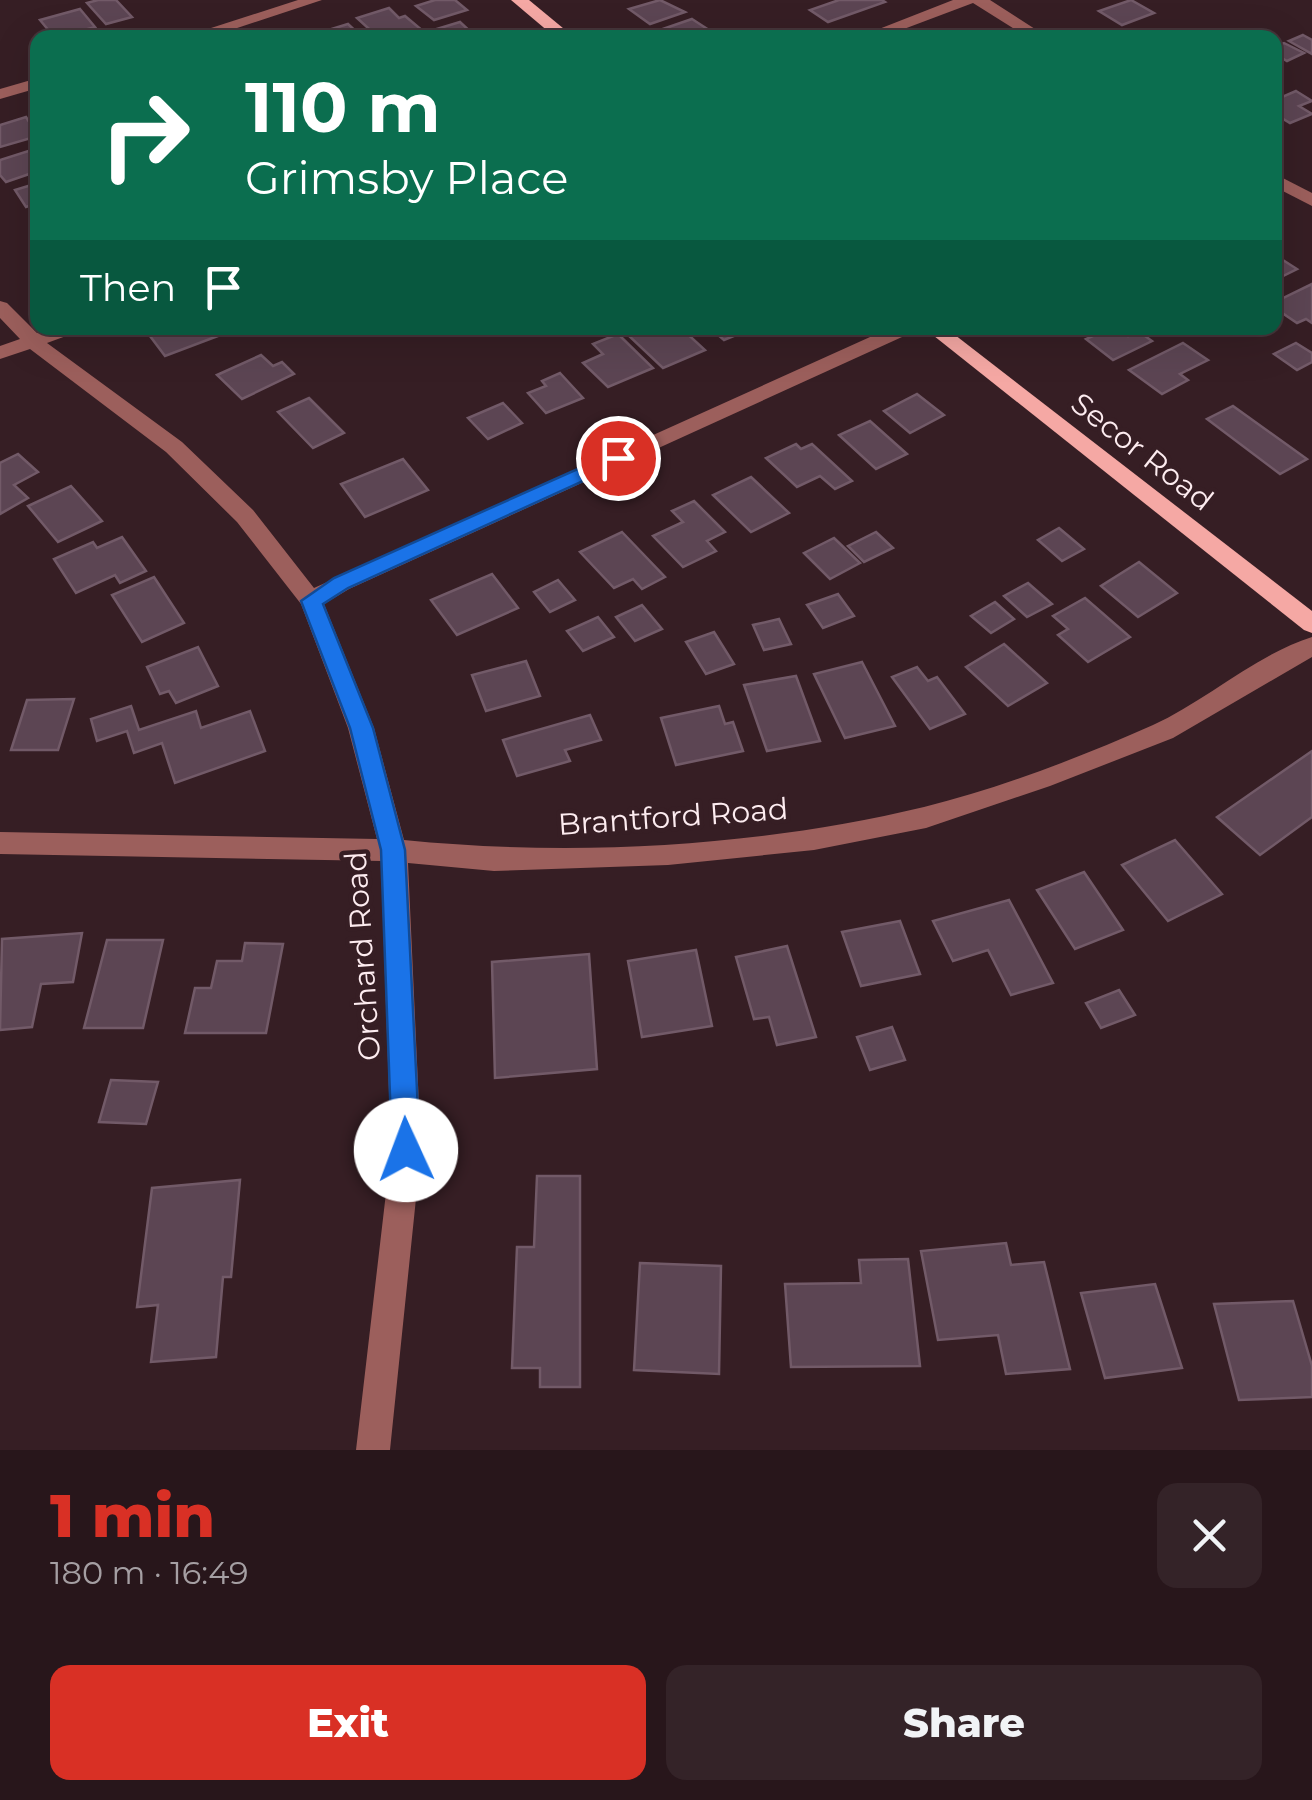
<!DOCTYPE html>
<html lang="en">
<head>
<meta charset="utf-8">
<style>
	:root { --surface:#28161b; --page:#342328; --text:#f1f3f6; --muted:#a59fa3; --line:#44353a; --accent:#d93025 }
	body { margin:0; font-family:Montserrat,sans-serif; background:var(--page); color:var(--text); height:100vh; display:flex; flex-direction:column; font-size:38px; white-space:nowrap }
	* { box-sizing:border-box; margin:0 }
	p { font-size:32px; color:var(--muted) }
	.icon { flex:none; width:55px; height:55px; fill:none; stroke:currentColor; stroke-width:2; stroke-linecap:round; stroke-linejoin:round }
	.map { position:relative; height:1450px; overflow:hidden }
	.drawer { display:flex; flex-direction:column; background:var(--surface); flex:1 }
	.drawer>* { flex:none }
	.top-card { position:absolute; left:30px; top:30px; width:1252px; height:305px; border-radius:20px; box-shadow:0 10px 40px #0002,0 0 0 2px var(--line); background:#0b6e4f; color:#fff; overflow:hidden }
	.pin { position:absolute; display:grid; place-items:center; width:85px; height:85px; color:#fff; margin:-42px; border:5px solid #fff; border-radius:50%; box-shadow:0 2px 10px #0007 }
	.me { position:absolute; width:110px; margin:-55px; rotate:358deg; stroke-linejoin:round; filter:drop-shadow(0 0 8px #0008) }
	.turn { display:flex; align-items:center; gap:35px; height:210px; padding:0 50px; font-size:45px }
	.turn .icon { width:130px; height:130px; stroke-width:2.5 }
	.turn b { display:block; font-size:70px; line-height:85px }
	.then { display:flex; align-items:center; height:95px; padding:0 50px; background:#0003; gap:20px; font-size:38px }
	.round { display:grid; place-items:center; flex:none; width:105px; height:105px; border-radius:20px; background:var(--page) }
	.overview { display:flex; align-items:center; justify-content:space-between; height:170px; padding:0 50px }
	h1 { font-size:60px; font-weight:800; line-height:75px; color:var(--accent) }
	.action { display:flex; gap:20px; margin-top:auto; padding:20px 50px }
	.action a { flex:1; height:115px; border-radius:20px; background:var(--accent); color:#fff; font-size:40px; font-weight:800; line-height:115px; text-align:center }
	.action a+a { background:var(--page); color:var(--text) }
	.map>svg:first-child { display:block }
</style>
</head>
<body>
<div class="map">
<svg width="1312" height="1450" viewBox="0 0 1312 1450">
	<rect width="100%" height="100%" fill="#361e24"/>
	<!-- building -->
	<g fill="#5c4553" stroke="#725a68" stroke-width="2.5">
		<path d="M 98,0 L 116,0 L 132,17 L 106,24 L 87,3 Z"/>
		<path d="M 435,0 L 455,0 L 467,10 L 434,20 L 416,6 Z"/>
		<path d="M 660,0 L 685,12 L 650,24 L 629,9 Z"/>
		<path d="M 839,0 L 882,0 L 885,2 L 828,22 L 810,10 Z"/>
		<path d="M 1131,0 L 1154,13 L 1122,25 L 1099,11 Z"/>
		<path d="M 389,8 L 399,18 L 405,16 L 423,31 L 404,38 L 379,38 L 357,18 Z"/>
		<path d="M 80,9 L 95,27 L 55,38 L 40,20 Z"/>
		<path d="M 692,19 L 712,32 L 698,38 L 671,38 L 660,30 Z"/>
		<path d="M 460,22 L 473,34 L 441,38 L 433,30 Z"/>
		<path d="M 348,24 L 363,38 L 319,38 L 315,34 Z"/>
		<path d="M 1303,35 L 1312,40 L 1312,54 L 1289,41 Z"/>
		<path d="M 1284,43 L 1304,53 L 1287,61 L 1275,54 L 1275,46 Z"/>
		<path d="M 1296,91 L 1312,101 L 1299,106 L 1312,114 L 1290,123 L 1275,114 L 1275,100 Z"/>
		<path d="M 26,117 L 38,136 L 0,147 L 0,125 Z"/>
		<path d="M 38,148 L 38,171 L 6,182 L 0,175 L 0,160 Z"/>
		<path d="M 38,183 L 38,203 L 26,207 L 15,190 Z"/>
		<path d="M 1275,255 L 1297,269 L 1275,280 Z"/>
		<path d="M 1312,284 L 1312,323 L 1306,319 L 1297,323 L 1275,308 L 1275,302 Z"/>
		<path d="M 172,328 L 239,328 L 165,356 L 150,336 Z"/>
		<path d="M 645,328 L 681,328 L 705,350 L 663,368 L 628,335 Z"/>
		<path d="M 710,328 L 753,328 L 724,340 Z"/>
		<path d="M 1111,328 L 1128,336 L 1138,331 L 1152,341 L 1113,360 L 1086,339 Z"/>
		<path d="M 618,334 L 653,368 L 608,387 L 583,363 L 603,354 L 593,344 Z"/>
		<path d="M 1183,343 L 1208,360 L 1180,374 L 1188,380 L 1162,394 L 1129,370 Z"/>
		<path d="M 1296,343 L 1312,353 L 1312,362 L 1297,370 L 1274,354 Z"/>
		<path d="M 261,355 L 273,366 L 282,362 L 294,374 L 242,399 L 217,375 Z"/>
		<path d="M 560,373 L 583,398 L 546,413 L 528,393 L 546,386 L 542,381 Z"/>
		<path d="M 917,394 L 944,415 L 910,433 L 884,411 Z"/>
		<path d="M 309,398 L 344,433 L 313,448 L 278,412 Z"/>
		<path d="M 503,403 L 522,423 L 488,439 L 468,418 Z"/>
		<path d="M 1233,406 L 1307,459 L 1280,474 L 1207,419 Z"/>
		<path d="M 870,421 L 907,454 L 876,469 L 839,435 Z"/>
		<path d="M 796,444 L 801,449 L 812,444 L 852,481 L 835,489 L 820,476 L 797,487 L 766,458 Z"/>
		<path d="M 18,454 L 38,472 L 14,485 L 28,498 L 0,514 L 0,463 Z"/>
		<path d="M 403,459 L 428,490 L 365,517 L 341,484 Z"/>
		<path d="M 751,477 L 789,513 L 751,532 L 713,495 Z"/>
		<path d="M 71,486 L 102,521 L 58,542 L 28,506 Z"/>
		<path d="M 694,501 L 725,532 L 707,541 L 716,551 L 683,567 L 653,536 L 683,522 L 672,511 Z"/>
		<path d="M 1059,528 L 1084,549 L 1062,561 L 1038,540 Z"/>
		<path d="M 622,532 L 665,577 L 642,589 L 633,579 L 614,588 L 580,552 Z"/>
		<path d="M 876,532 L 893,548 L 864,562 L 848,546 Z"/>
		<path d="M 122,537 L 146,571 L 120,583 L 115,575 L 76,593 L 54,559 L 93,542 L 97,548 Z"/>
		<path d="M 834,538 L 860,563 L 830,579 L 804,553 Z"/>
		<path d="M 1139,562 L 1177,593 L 1138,617 L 1101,586 Z"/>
		<path d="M 492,574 L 518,608 L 457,635 L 431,600 Z"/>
		<path d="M 154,577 L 184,623 L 142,642 L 112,595 Z"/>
		<path d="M 558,580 L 575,600 L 550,612 L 534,592 Z"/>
		<path d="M 1028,583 L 1052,604 L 1027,617 L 1004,596 Z"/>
		<path d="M 838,594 L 854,616 L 823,628 L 807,605 Z"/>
		<path d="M 1085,598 L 1130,637 L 1088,662 L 1058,635 L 1068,629 L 1053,616 Z"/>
		<path d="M 995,602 L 1014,619 L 991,633 L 971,616 Z"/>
		<path d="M 642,605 L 662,629 L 635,641 L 616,617 Z"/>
		<path d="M 598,617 L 614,637 L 583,651 L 567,631 Z"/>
		<path d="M 779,619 L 791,644 L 764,650 L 753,625 Z"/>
		<path d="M 714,632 L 734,664 L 706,674 L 686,642 Z"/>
		<path d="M 1004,644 L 1047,683 L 1008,706 L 966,667 Z"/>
		<path d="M 198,647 L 218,686 L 176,703 L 169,691 L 160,694 L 147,667 Z"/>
		<path d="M 526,661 L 540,696 L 486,711 L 472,675 Z"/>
		<path d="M 862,662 L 895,726 L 845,738 L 814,674 Z"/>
		<path d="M 917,667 L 928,681 L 937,677 L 965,714 L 930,729 L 892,677 Z"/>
		<path d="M 796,676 L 820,741 L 767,751 L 744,685 Z"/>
		<path d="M 74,699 L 58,750 L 11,750 L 27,700 Z"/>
		<path d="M 131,706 L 139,730 L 196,711 L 201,728 L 250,711 L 265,751 L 175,783 L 162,743 L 134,753 L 127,731 L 97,741 L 91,719 Z"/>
		<path d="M 719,706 L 725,724 L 733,722 L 743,751 L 676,765 L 661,718 Z"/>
		<path d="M 590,715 L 601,740 L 565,750 L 570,761 L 517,776 L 503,740 Z"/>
		<path d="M 1312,751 L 1312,817 L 1260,855 L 1217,817 Z"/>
		<path d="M 1175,840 L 1222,894 L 1168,921 L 1122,865 Z"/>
		<path d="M 1084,872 L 1123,930 L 1075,949 L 1037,890 Z"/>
		<path d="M 1009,900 L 1053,983 L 1011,995 L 988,950 L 953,961 L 933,921 Z"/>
		<path d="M 900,921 L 920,974 L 861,986 L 842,932 Z"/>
		<path d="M 82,933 L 73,982 L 41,984 L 32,1027 L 0,1030 L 2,939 Z"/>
		<path d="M 107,940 L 163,940 L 143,1028 L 84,1028 Z"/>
		<path d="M 245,943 L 283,944 L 266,1033 L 185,1033 L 195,988 L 211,988 L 217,961 L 242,961 Z"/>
		<path d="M 787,946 L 816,1037 L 777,1045 L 769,1017 L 754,1019 L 736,957 Z"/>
		<path d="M 696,950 L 712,1026 L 642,1037 L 628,961 Z"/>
		<path d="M 589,954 L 597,1069 L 495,1078 L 492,962 Z"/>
		<path d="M 1119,990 L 1135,1015 L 1101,1028 L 1086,1003 Z"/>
		<path d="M 892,1027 L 905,1060 L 870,1070 L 857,1037 Z"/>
		<path d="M 111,1080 L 158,1082 L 146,1124 L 99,1122 Z"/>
		<path d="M 537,1176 L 580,1176 L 580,1387 L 540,1387 L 540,1368 L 512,1368 L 517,1247 L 534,1247 Z"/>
		<path d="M 240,1180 L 231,1277 L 223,1277 L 216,1357 L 151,1362 L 158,1305 L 137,1307 L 152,1188 Z"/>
		<path d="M 1006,1243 L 1011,1265 L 1044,1262 L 1070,1369 L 1006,1374 L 998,1335 L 938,1340 L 921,1251 Z"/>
		<path d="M 908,1259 L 920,1366 L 791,1367 L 785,1284 L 861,1283 L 859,1260 Z"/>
		<path d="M 640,1263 L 721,1266 L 719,1374 L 634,1370 Z"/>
		<path d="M 1155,1284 L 1182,1368 L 1105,1378 L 1081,1293 Z"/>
		<path d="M 1293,1301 L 1312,1366 L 1312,1397 L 1239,1400 L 1214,1304 Z"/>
	</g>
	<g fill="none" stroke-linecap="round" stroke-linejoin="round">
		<!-- minor -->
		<g fill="#9c5f5c" fill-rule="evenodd">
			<path d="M 298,0 L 322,0 L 207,38 L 180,38 Z"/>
			<path d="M 953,0 L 990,0 L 1049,38 L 1029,38 L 973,3 L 880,38 L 856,38 Z"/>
			<path d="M 38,78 L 38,88 L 0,99 L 0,89 Z"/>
			<path d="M 1275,174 L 1312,193 L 1312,206 L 1275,187 Z"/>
			<path d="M 0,301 L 7,303 L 37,333 L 52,328 L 80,328 L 77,332 L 47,343 L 182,442 L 253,510 L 314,588 L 890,328 L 916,328 L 913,332 L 349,589 L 324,604 L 374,728 L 404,840 C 574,857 757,847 924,807 C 1001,788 1081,757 1153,725 C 1206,701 1257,654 1312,637 L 1312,657 L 1173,738 L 1050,786 L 926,828 L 814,850 L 668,865 L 494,871 L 408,863 L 421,1150 L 390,1450 L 356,1450 L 391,1150 L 381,861 L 0,854 L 0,832 L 377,839 L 348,728 L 301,604 L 237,522 L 166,452 L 30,349 L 0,359 L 0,346 L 20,339 L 0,318 Z"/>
		</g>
		<!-- major -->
		<g fill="#f5a8a4" fill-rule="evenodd">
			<path d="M 511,0 L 529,0 L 575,38 L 556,38 Z"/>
			<path d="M 924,328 L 946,328 L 1312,611 L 1312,633 L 1304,630 Z"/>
		</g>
	</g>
	<!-- route -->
	<path fill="#1a73e8" stroke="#114b97" stroke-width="2.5" d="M 618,451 L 628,458 L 625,462 L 348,588 L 323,604 L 373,728 L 405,850 L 420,1150 L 416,1159 L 406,1163 L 396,1159 L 392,1150 L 381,850 L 350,728 L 301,601 L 334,578 Z"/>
	<g text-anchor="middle" stroke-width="9" stroke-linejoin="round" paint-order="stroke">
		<!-- street labels -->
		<g font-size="30" fill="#fdecf0" stroke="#361e24">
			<text transform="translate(1142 452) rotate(38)" y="10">Secor Road</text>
			<text transform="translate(673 817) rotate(-4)" y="10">Brantford Road</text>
			<text transform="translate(363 956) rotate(-94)" y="10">Orchard Road</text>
		</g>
	</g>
</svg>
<div class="pin" style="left:618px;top:458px;background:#d93025"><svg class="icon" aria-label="arrive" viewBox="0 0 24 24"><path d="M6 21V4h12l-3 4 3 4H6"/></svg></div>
<svg class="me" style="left:406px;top:1150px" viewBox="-20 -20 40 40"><circle r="19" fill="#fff"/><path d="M0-13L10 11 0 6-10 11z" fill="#1a73e8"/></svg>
<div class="top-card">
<div class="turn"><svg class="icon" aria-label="right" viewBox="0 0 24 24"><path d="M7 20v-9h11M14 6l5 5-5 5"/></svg><div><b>110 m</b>Grimsby Place</div></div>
<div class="then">Then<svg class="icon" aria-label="arrive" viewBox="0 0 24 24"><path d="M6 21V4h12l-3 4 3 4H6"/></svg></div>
</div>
</div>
<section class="drawer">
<div class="overview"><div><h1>1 min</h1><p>180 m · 16:49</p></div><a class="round"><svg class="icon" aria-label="close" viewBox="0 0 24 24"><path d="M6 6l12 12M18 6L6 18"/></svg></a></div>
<div class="action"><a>Exit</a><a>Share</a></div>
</section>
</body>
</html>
